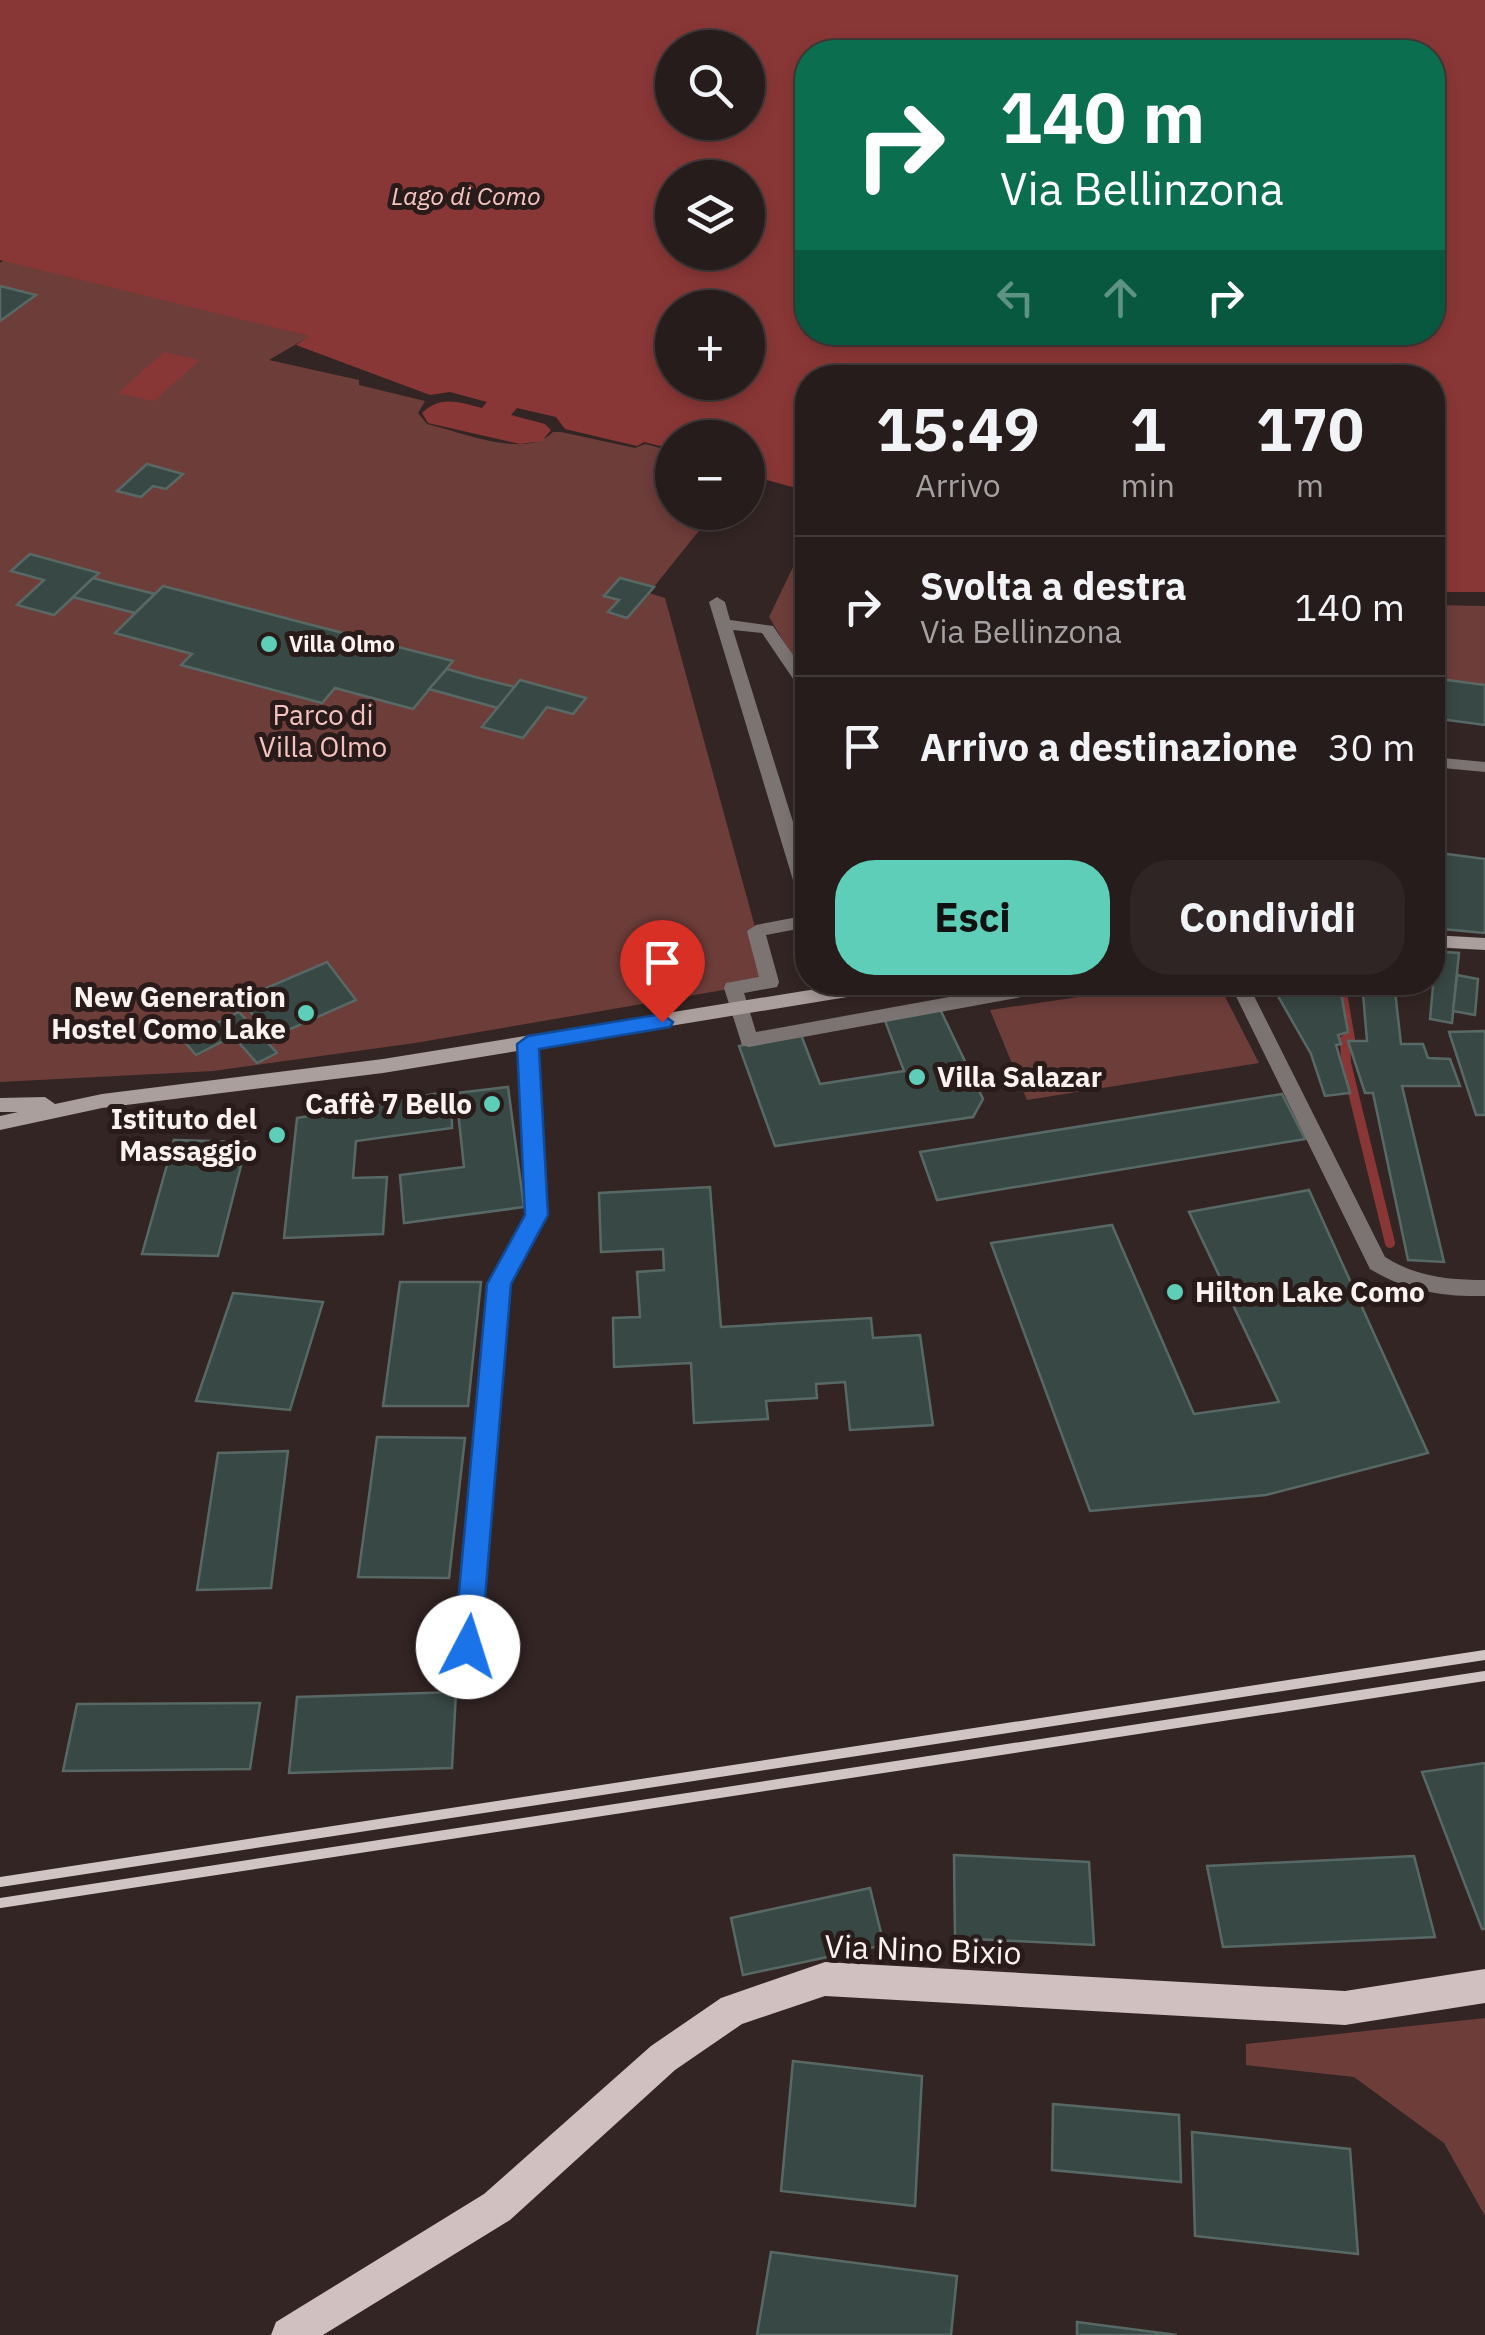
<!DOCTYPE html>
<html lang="it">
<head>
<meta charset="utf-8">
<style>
	:root { --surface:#261c1b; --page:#2e2524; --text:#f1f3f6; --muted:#a4a1a3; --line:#423a3a; --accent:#5eceb8 }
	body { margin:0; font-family:"IBM Plex Sans",sans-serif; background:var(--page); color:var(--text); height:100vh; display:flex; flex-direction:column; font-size:38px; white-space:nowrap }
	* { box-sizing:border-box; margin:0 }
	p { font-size:32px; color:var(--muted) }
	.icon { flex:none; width:55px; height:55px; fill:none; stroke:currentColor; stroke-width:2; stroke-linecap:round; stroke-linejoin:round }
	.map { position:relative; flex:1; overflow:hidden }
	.side { position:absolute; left:795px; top:365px; width:650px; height:630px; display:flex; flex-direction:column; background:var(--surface); border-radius:40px; box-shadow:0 5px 15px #0003,0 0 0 2px var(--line) }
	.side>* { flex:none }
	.banner { position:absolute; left:795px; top:40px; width:650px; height:305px; border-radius:40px; box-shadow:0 5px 15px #0003,0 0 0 2px var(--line); background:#0b6e4f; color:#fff; overflow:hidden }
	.buttons { position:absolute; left:655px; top:30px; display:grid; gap:20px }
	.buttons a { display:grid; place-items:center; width:110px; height:110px; border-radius:50%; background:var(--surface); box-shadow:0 5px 15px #0003,0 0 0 2px var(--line); font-size:50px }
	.pin { position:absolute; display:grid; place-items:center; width:85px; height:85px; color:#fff; margin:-102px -42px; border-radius:50% 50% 50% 0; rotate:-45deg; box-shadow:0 0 10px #0007 }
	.pin .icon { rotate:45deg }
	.me { position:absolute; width:110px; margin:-55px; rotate:5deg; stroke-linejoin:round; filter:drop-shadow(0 0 8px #0008) }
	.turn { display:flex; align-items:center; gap:35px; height:210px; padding:0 40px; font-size:45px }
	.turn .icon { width:130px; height:130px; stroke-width:2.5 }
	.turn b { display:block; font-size:70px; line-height:85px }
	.lanes { display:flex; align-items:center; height:95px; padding:0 40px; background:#0003; justify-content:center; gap:50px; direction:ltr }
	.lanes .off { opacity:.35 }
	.eta { display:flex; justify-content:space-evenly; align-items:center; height:170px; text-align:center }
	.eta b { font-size:60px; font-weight:700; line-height:70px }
	.action { display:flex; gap:20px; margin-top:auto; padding:20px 40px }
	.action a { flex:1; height:115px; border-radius:40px; background:var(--accent); color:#111; font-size:40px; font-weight:700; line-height:115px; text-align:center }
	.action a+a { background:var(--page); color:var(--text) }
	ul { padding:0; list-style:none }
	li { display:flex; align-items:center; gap:30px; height:140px; padding:0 40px; border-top:2px solid var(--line) }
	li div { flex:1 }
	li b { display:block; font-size:38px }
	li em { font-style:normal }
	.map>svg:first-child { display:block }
</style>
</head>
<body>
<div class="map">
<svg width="1485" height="2335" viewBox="0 0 1485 2335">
	<rect width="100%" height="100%" fill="#332524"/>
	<!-- green -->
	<g fill="#6d3d3a">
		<path d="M 4,260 L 310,336 L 269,360 L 359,380 L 359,385 L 425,401 L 418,413 L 427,424 C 462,432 526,460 553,432 L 561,432 L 635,448 L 645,444 L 672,451 L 672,512 L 695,513 L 692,516 L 701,520 L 702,527 L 649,593 L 665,598 L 770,982 L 415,1043 L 213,1071 L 0,1082 L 0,263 Z"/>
		<path d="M 807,538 L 807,680 L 769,617 Z"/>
		<path d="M 1432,605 L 1485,606 L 1485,685 L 1433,678 Z"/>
		<path d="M 1172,983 L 1218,983 L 1259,1063 L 1027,1100 L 990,1010 Z"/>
		<path d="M 1485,2018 L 1485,2216 L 1444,2143 L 1354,2077 L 1246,2065 L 1246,2044 Z"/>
	</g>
	<!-- water -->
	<g fill="#893736" fill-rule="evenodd">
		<path d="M 0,0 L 1485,0 L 1485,592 L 1433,592 L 1432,378 L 808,378 L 807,491 L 748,475 L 748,438 L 672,438 L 672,449 L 644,442 L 637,446 L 565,429 L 556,417 L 517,408 L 511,415 L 545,424 L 551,430 L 542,441 L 520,444 L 428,423 L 422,413 C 441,395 458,402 482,408 L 487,402 L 450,392 L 430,395 L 296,345 L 309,336 L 0,260 ZM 672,48 L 748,48 L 748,122 L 672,122 ZM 808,52 L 1432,52 L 1432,332 L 808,332 ZM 672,178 L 748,178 L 748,252 L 672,252 ZM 672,308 L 748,308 L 748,382 L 672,382 Z"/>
		<path d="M 164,352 L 200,360 L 154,401 L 118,393 Z"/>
	</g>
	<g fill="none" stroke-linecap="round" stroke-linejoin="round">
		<!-- stream -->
		<path stroke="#893736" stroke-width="10" d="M 1340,982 L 1350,1039 L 1345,1040 L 1346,1063 L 1390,1243"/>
	</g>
	<!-- building -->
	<g fill="#384844" stroke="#586965" stroke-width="2.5">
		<path d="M 0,286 L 36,295 L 0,321 Z"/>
		<path d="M 147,464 L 183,474 L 166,489 L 153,486 L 141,497 L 117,491 Z"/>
		<path d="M 30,554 L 99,573 L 54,615 L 17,605 L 44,580 L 11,571 Z"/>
		<path d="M 93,578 L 119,585 L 155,594 L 135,613 L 73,597 Z"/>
		<path d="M 620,578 L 654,587 L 627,618 L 608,612 L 619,600 L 604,596 Z"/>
		<path d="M 163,586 L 304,623 L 453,661 L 413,709 L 335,688 L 322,703 L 181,665 L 192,654 L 115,633 Z"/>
		<path d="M 447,669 L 475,677 L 515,687 L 498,708 L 429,689 Z"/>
		<path d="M 1432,678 L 1485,685 L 1485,725 L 1432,718 Z"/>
		<path d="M 520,680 L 586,698 L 573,714 L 547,707 L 523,738 L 482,727 Z"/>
		<path d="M 1432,852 L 1485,859 L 1485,933 L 1432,928 Z"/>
		<path d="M 1432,951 L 1459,953 L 1452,1023 L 1430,1019 L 1435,964 Z"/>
		<path d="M 327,962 L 356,1000 L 270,1038 L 241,999 Z"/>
		<path d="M 1457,975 L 1478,979 L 1475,1015 L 1453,1011 Z"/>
		<path d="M 1270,982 L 1339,982 L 1348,1032 L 1338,1035 L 1341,1044 L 1336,1045 L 1350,1093 L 1325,1096 L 1311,1054 Z"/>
		<path d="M 1362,982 L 1394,982 L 1401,1044 L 1423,1044 L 1428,1058 L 1450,1059 L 1460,1086 L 1402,1086 L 1444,1262 L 1408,1260 L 1373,1093 L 1365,1093 L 1348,1041 L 1367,1041 Z"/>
		<path d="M 939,1007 L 983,1099 L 973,1117 L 775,1146 L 739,1046 L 801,1035 L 820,1084 L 904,1071 L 884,1018 Z"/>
		<path d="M 239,1012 L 277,1053 L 257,1063 L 233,1036 L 196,1055 L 183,1040 Z"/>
		<path d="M 1485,1031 L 1485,1115 L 1476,1115 L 1449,1032 Z"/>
		<path d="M 508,1087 L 524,1207 L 404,1223 L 400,1175 L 464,1167 L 456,1093 Z"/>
		<path d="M 451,1091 L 452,1128 L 356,1141 L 353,1178 L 387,1177 L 383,1234 L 284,1238 L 297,1118 Z"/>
		<path d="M 1282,1094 L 1305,1139 L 937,1200 L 920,1152 Z"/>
		<path d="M 174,1140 L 247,1142 L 218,1256 L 142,1254 Z"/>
		<path d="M 710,1187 L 721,1327 L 871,1318 L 873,1338 L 920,1335 L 933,1425 L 850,1430 L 845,1382 L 816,1384 L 817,1398 L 766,1401 L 768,1419 L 694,1423 L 691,1363 L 614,1367 L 613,1318 L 640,1317 L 637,1272 L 664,1270 L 663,1249 L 601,1252 L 599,1193 Z"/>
		<path d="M 1309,1190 L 1428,1453 L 1266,1495 L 1090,1511 L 991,1243 L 1112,1225 L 1194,1414 L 1279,1402 L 1189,1212 Z"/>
		<path d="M 400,1282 L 481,1282 L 468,1406 L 383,1406 Z"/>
		<path d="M 233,1293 L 323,1302 L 290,1410 L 196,1401 Z"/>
		<path d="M 377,1437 L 465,1438 L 449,1578 L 358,1577 Z"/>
		<path d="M 288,1451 L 271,1588 L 197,1590 L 218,1453 Z"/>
		<path d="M 456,1692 L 452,1768 L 289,1773 L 297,1697 Z"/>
		<path d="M 260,1703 L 250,1769 L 63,1771 L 77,1704 Z"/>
		<path d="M 1485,1763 L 1485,1929 L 1482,1929 L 1422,1772 Z"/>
		<path d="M 954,1855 L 1089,1862 L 1094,1945 L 955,1938 Z"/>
		<path d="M 1414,1856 L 1435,1937 L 1223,1947 L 1207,1866 Z"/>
		<path d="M 870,1888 L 884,1945 L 743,1975 L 731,1918 Z"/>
		<path d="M 793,2061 L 922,2076 L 915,2206 L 781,2191 Z"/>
		<path d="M 1053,2104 L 1179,2115 L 1181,2182 L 1052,2170 Z"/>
		<path d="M 1192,2132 L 1350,2149 L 1358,2254 L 1195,2236 Z"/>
		<path d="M 771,2252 L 957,2276 L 951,2335 L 757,2335 Z"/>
		<path d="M 1077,2322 L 1177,2335 L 1077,2335 Z"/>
	</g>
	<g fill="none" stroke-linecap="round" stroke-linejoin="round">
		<!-- minor -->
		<g fill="#7c7473" fill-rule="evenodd">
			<path d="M 717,597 L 725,602 L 730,620 L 773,626 L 808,677 L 808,694 L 802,692 L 762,633 L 733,630 L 808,870 L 808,906 L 799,900 L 709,602 Z"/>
			<path d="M 1432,757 L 1485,762 L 1485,772 L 1432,767 Z"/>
			<path d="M 808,915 L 808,927 L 766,935 L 779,982 L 777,987 L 744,993 L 756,1032 L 1032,982 L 1080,982 L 1071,988 L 749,1047 L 742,1045 L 724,988 L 726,983 L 759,977 L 747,931 L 756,925 Z"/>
			<path d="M 1229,982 L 1247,982 L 1385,1257 C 1417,1277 1448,1280 1485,1280 L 1485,1296 C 1443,1297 1406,1291 1370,1269 Z"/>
			<path d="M 528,1036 L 537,1043 L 547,1215 L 509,1284 L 480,1647 L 476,1655 L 468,1658 L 460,1655 L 456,1647 L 489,1284 L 527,1215 L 519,1043 Z"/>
		</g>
		<!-- secondary -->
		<g fill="#ab9f9e" fill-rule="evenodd">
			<path d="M 1432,935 L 1485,938 L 1485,950 L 1432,947 Z"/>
			<path d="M 859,982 L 911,982 L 902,988 L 383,1073 L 102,1108 L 0,1130 L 0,1116 L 18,1112 L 0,1112 L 0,1098 L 45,1097 L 55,1104 L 102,1094 L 383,1059 Z"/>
		</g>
		<!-- primary -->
		<path fill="#d0c0bf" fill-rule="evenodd" d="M 825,1962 L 1345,1991 L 1485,1969 L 1485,2003 L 1345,2025 L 825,1996 L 742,2024 L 675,2070 L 510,2220 L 323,2335 L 271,2335 L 276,2322 L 484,2194 L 651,2046 L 721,1998 Z"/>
		<!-- rail -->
		<g stroke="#d0c5c4" stroke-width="10">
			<path d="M 0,1882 L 1485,1655"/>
			<path d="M 0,1903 L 1485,1676"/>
		</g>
	</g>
	<!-- route -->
	<path fill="#1a73e8" stroke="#114b97" stroke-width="2.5" d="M 662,1014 L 673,1022 L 670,1027 L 539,1049 L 548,1215 L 511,1284 L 481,1647 L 477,1655 L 468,1659 L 458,1655 L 454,1647 L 487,1284 L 525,1215 L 517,1044 L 528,1036 Z"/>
	<!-- markers -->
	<g fill="#5eceb8" stroke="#291b1a" stroke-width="4">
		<circle cx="269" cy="644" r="10"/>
		<circle cx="306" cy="1013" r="10"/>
		<circle cx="917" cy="1077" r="10"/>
		<circle cx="492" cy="1104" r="10"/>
		<circle cx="277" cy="1135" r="10"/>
		<circle cx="1175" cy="1292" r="10"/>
	</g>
	<g text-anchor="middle" stroke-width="10" stroke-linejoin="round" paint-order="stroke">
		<!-- far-poi labels -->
		<g font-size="22" font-weight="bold" fill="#fcf2f1" stroke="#291b1a" text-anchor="start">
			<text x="289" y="652">Villa Olmo</text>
		</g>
		<!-- far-water labels -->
		<g font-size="25" font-style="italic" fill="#f6c5c1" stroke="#291b1a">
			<text x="466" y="205">Lago di Como</text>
		</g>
		<!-- park labels -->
		<g font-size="28" fill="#f4c2bf" stroke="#291b1a">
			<text x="323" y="725">Parco di<tspan x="323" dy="32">Villa Olmo</tspan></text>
		</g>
		<!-- poi labels -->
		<g font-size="28" font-weight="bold" fill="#fcf2f1" stroke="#291b1a" text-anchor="end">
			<text x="286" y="1007">New Generation<tspan x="286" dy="32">Hostel Como Lake</tspan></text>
			<text x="937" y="1087" text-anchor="start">Villa Salazar</text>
			<text x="472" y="1114">Caffè 7 Bello</text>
			<text x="257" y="1129">Istituto del<tspan x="257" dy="32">Massaggio</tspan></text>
			<text x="1195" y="1302" text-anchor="start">Hilton Lake Como</text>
		</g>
		<!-- near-street labels -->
		<g font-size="32" fill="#fcf2f1" stroke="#291b1a">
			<text transform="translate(923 1950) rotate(2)" y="11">Via Nino Bixio</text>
		</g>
	</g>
</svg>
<div class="buttons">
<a><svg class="icon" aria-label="search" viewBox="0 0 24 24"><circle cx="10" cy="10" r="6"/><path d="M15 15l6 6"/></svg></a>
<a><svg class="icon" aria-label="layers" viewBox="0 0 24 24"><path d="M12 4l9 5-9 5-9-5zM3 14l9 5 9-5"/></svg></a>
<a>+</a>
<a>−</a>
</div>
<div class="pin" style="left:662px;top:1022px;background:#d93025"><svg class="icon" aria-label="arrive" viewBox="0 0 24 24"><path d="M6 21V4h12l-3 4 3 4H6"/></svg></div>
<svg class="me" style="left:468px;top:1647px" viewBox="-20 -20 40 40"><circle r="19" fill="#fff"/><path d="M0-13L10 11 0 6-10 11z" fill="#1a73e8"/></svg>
<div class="banner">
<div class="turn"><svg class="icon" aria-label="right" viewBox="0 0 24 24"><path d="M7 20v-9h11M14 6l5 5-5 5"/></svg><div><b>140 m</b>Via Bellinzona</div></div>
<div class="lanes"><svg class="icon off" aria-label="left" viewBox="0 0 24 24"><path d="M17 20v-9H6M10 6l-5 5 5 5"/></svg><svg class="icon off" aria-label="ahead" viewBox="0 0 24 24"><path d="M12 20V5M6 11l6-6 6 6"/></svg><svg class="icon" aria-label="right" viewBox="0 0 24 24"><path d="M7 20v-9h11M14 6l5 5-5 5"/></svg></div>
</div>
<section class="side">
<div class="eta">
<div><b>15:49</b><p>Arrivo</p></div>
<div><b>1</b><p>min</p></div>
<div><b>170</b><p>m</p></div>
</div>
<ul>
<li><svg class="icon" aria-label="right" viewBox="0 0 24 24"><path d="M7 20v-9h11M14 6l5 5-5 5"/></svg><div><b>Svolta a destra</b><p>Via Bellinzona</p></div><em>140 m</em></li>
<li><svg class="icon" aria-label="arrive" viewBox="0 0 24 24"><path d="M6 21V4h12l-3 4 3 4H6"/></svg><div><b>Arrivo a destinazione</b></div><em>30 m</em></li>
</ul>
<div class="action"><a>Esci</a><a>Condividi</a></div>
</section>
</div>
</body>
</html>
